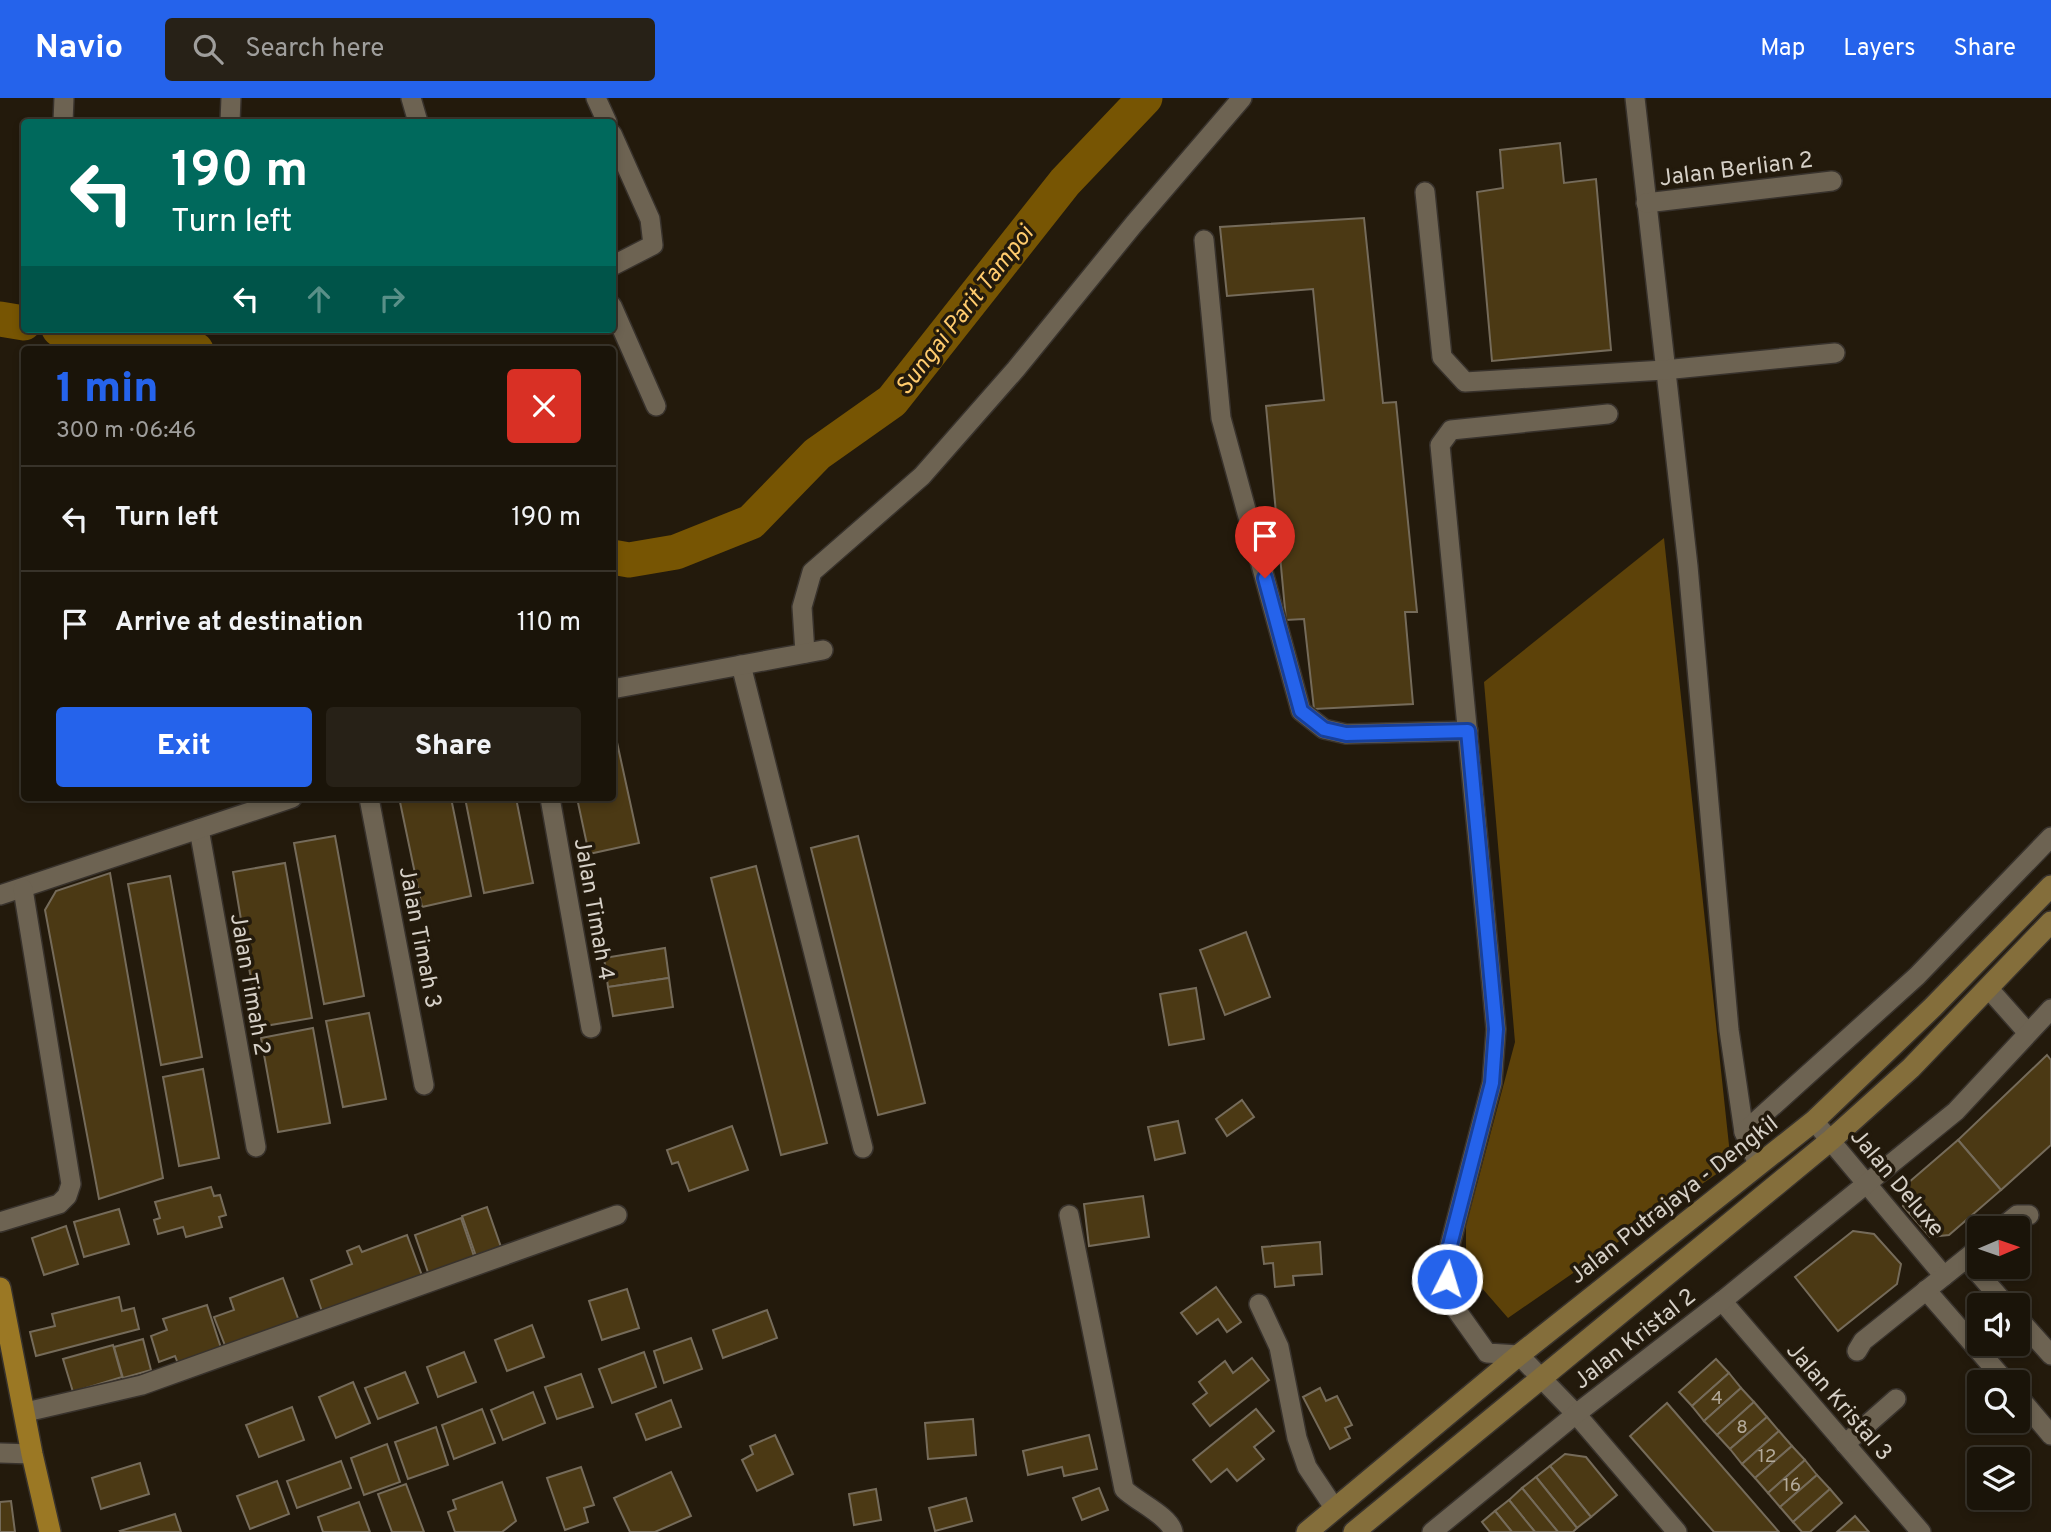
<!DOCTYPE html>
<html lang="en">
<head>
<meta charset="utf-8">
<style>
	:root { --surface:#1a1409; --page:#272117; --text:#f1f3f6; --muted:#9f9e9c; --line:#38332a; --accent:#2563eb }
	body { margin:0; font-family:Overpass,sans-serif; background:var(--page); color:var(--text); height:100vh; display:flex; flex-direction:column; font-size:26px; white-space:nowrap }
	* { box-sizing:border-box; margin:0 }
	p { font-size:23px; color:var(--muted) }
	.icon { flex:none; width:38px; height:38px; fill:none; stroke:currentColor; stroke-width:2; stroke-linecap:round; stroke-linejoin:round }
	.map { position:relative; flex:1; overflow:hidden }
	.side { position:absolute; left:21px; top:248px; width:595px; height:455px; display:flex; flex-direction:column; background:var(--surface); border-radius:7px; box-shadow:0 4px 10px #0003,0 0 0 2px var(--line) }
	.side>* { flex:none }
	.hud { position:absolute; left:21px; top:21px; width:595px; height:214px; border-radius:7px; box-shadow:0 4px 10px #0003,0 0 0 2px var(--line); background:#00695c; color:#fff; overflow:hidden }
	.needle { width:46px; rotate:88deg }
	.buttons { position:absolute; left:1967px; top:1118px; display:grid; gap:14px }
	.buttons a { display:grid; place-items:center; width:63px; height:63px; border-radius:7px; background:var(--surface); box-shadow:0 4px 10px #0003,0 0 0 2px var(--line); font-size:35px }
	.pin { position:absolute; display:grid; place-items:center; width:60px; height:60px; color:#fff; margin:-72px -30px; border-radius:50% 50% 50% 0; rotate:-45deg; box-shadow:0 0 7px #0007 }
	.pin .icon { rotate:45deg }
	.me { position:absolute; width:77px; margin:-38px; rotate:5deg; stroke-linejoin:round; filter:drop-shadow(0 0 5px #0008) }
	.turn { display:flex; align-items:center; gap:24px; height:147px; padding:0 35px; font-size:32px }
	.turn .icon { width:91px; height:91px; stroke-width:2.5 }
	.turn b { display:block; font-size:49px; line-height:60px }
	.lanes { display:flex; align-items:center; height:66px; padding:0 35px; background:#0003; justify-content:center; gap:35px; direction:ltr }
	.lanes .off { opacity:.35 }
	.round { display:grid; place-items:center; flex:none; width:74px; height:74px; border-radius:7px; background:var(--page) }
	.overview { display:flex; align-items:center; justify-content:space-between; height:119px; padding:0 35px }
	h1 { font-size:42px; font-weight:800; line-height:52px; color:var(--accent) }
	.button { display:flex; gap:14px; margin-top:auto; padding:14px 35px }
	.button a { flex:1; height:80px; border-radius:7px; background:var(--accent); color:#fff; font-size:28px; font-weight:800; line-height:80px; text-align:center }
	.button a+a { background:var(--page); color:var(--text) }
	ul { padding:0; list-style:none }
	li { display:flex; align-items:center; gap:21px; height:105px; padding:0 35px; border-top:2px solid var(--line) }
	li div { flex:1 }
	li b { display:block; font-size:26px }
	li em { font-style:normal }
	header { display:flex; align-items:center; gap:42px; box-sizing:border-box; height:98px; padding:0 35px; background:var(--accent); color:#fff }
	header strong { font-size:33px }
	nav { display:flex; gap:38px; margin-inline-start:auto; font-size:24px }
	.search { width:490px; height:63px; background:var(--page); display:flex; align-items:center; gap:18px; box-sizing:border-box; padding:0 24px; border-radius:7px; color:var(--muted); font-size:26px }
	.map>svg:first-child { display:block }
</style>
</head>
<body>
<header>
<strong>Navio</strong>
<div class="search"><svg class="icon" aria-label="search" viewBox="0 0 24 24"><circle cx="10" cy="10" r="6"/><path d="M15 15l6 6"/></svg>Search here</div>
<nav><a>Map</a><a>Layers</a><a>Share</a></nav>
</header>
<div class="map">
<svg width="2051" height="1434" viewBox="0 0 2051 1434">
	<rect width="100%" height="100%" fill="#231a0c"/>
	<!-- forest -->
	<path fill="#5d4209" d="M 1664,440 L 1731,1066 L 1508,1220 L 1481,1189 L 1466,1180 L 1466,1127 L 1515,944 L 1484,584 Z"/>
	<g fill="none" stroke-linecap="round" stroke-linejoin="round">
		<!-- river -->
		<g stroke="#775503" stroke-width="35">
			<path d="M 0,221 L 24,225"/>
			<path d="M 59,231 L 196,252"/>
			<path d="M 612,459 L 629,462 L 676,454 L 751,424 L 817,356 L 892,303 L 1065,84 L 1145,0"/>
		</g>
	</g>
	<!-- building -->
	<g fill="#4b3914" stroke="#756b5a" stroke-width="2">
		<path d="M 1560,45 L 1564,85 L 1596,81 L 1611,252 L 1492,263 L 1477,94 L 1503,90 L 1500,52 Z"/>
		<path d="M 1364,120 L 1383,305 L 1396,304 L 1417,514 L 1405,514 L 1413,606 L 1314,611 L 1304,521 L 1286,522 L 1266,308 L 1324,302 L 1313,191 L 1227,198 L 1220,129 Z"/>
		<path d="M 613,626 L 639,745 L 589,756 L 577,700 L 612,700 Z"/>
		<path d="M 418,700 L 451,700 L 471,798 L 422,809 L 400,704 Z"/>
		<path d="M 465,700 L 516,700 L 533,785 L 484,795 Z"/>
		<path d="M 335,738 L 364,898 L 324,906 L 294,745 Z"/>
		<path d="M 858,738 L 925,1005 L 878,1017 L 811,750 Z"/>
		<path d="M 285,765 L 312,920 L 259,929 L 233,774 Z"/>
		<path d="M 756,768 L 827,1045 L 781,1057 L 711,780 Z"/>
		<path d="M 110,775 L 163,1080 L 99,1101 L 45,812 L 56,793 Z"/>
		<path d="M 170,778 L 202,959 L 161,967 L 128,786 Z"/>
		<path d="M 1246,834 L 1270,899 L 1225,917 L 1200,852 Z"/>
		<path d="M 665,850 L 669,880 L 608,889 L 604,860 Z"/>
		<path d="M 669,880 L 673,909 L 613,918 L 608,889 Z"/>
		<path d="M 1196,890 L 1204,941 L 1169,947 L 1160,896 Z"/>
		<path d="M 369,915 L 386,1001 L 343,1009 L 326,923 Z"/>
		<path d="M 313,930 L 330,1025 L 278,1034 L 261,940 Z"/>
		<path d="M 2047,957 L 2051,962 L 2051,1047 L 2001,1092 L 1958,1042 Z"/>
		<path d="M 203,971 L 219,1060 L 179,1068 L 163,979 Z"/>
		<path d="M 1242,1002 L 1254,1019 L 1227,1038 L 1216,1021 Z"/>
		<path d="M 1178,1023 L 1185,1055 L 1155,1062 L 1148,1029 Z"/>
		<path d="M 732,1028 L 748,1072 L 689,1093 L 678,1064 L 672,1066 L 667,1052 Z"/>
		<path d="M 1958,1042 L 2001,1092 L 1949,1137 L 1930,1139 L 1903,1108 L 1908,1085 Z"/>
		<path d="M 211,1089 L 214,1098 L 220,1097 L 226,1117 L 219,1119 L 222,1129 L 186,1139 L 183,1129 L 158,1136 L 154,1122 L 160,1120 L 155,1104 Z"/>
		<path d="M 1143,1098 L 1149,1139 L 1089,1148 L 1084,1106 Z"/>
		<path d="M 487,1109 L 502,1152 L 477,1161 L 462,1118 Z"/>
		<path d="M 119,1111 L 129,1146 L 84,1159 L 74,1124 Z"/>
		<path d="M 461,1120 L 477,1167 L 431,1183 L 415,1137 Z"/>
		<path d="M 66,1128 L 78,1166 L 44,1177 L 32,1140 Z"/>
		<path d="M 1853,1133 L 1874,1136 L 1901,1166 L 1897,1186 L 1838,1233 L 1795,1179 Z"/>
		<path d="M 407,1137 L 424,1183 L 324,1219 L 311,1182 L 352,1166 L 347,1153 L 359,1148 L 362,1154 Z"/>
		<path d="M 1320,1144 L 1322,1176 L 1293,1178 L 1294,1187 L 1275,1189 L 1273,1165 L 1264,1166 L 1262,1149 Z"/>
		<path d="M 283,1180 L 299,1223 L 226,1250 L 214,1219 L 234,1212 L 230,1200 Z"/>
		<path d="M 1216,1189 L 1241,1224 L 1227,1234 L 1218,1221 L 1197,1236 L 1181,1215 Z"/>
		<path d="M 627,1191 L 639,1230 L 602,1242 L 589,1203 Z"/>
		<path d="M 119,1199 L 122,1213 L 134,1210 L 139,1231 L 36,1258 L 30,1234 L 55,1228 L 52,1216 Z"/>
		<path d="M 207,1207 L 222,1253 L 179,1268 L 175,1258 L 159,1264 L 151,1238 L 167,1232 L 163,1221 Z"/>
		<path d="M 767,1212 L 777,1240 L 723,1260 L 713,1232 Z"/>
		<path d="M 532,1227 L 544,1259 L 507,1273 L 495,1242 Z"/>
		<path d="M 691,1240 L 702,1271 L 664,1285 L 654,1253 Z"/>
		<path d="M 143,1241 L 151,1272 L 123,1280 L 114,1249 Z"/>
		<path d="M 113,1247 L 122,1279 L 73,1294 L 63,1261 Z"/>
		<path d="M 464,1254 L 476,1284 L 438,1299 L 427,1269 Z"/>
		<path d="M 644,1254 L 656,1289 L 612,1305 L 599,1271 Z"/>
		<path d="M 1252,1260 L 1269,1282 L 1210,1328 L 1193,1306 L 1207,1295 L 1199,1284 L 1225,1263 L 1233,1275 Z"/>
		<path d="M 1716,1261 L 1729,1275 L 1692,1308 L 1679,1294 Z"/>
		<path d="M 405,1274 L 418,1305 L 378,1321 L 365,1290 Z"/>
		<path d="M 1729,1275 L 1741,1290 L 1704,1323 L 1692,1308 Z"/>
		<path d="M 581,1276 L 593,1309 L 557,1321 L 545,1289 Z"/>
		<path d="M 353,1284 L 370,1325 L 336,1340 L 319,1299 Z"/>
		<path d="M 1320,1290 L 1326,1303 L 1337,1298 L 1352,1327 L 1345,1330 L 1350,1340 L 1330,1351 L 1303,1299 Z"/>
		<path d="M 1741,1290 L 1754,1304 L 1717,1337 L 1704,1323 Z"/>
		<path d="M 533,1294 L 545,1325 L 503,1342 L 491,1312 Z"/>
		<path d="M 671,1302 L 681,1329 L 646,1342 L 636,1316 Z"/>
		<path d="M 1754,1304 L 1767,1319 L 1730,1351 L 1717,1337 Z"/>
		<path d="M 1667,1305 L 1779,1434 L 1714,1434 L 1630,1338 Z"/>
		<path d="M 292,1309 L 304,1342 L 259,1359 L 246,1327 Z"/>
		<path d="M 482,1311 L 495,1345 L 454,1361 L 442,1327 Z"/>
		<path d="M 1256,1311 L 1274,1333 L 1254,1349 L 1264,1361 L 1237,1383 L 1227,1371 L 1211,1384 L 1193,1362 Z"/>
		<path d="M 1767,1319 L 1779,1333 L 1742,1366 L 1730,1351 Z"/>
		<path d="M 973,1321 L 976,1357 L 928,1361 L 925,1325 Z"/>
		<path d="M 436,1329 L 448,1367 L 408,1381 L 395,1344 Z"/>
		<path d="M 1779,1333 L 1792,1348 L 1755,1380 L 1742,1366 Z"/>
		<path d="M 775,1337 L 793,1376 L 757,1393 L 742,1362 L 753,1356 L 750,1348 Z"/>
		<path d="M 1089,1337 L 1097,1371 L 1064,1378 L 1062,1369 L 1028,1377 L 1023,1353 Z"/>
		<path d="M 387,1346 L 400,1384 L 364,1397 L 351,1360 Z"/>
		<path d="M 1792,1348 L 1805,1362 L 1768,1395 L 1755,1380 Z"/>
		<path d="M 1565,1356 L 1586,1359 L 1617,1397 L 1591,1419 L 1550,1368 Z"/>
		<path d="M 1805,1362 L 1817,1377 L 1780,1409 L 1768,1395 Z"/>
		<path d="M 341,1363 L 351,1390 L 297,1410 L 287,1383 Z"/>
		<path d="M 140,1365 L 149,1396 L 101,1411 L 92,1380 Z"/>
		<path d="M 1550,1368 L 1591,1419 L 1577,1430 L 1536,1379 Z"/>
		<path d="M 581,1369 L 594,1407 L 584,1410 L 588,1424 L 565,1432 L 547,1380 Z"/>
		<path d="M 671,1374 L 691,1418 L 655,1434 L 630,1434 L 614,1400 Z"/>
		<path d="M 1817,1377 L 1830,1391 L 1793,1424 L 1780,1409 Z"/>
		<path d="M 1536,1379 L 1577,1430 L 1573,1434 L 1558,1434 L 1522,1390 Z"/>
		<path d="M 277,1383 L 289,1416 L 250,1431 L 237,1398 Z"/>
		<path d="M 502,1384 L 516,1423 L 502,1434 L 455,1434 L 448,1414 L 456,1411 L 453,1402 Z"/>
		<path d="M 406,1386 L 424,1434 L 392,1434 L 378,1396 Z"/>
		<path d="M 1099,1390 L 1108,1412 L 1082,1422 L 1073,1400 Z"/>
		<path d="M 1522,1390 L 1558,1434 L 1535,1434 L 1509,1402 Z"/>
		<path d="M 876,1391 L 881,1422 L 854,1427 L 849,1396 Z"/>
		<path d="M 1830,1391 L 1842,1405 L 1810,1434 L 1802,1434 L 1793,1424 Z"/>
		<path d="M 966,1400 L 972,1423 L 935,1433 L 929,1410 Z"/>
		<path d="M 1509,1402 L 1535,1434 L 1512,1434 L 1495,1413 Z"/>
		<path d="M 11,1403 L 15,1434 L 0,1434 L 0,1404 Z"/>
		<path d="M 359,1404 L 370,1434 L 323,1434 L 318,1419 Z"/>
		<path d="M 1495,1413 L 1512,1434 L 1490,1434 L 1482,1424 Z"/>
		<path d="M 175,1416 L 181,1434 L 121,1434 L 120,1433 Z"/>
		<path d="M 1855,1418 L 1869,1434 L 1837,1434 Z"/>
	</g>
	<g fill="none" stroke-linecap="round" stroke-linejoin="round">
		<defs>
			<g id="street">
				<path d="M 411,0 L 418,24"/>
				<path d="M 596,0 L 607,24"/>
				<path d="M 1635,0 L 1688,468 L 1729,932 L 1744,1034 L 1758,1066"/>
				<path d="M 63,24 L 64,0"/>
				<path d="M 230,24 L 231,0"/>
				<path d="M 612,36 L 650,121 L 653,147 L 612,168"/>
				<path d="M 1425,94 L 1442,259 L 1465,284 L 1664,272 L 1835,255"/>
				<path d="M 1646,105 L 1832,83"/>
				<path d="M 1204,142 L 1221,320 L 1301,613 L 1324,631 L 1346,636 L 1468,633"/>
				<path d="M 612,208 L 656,308"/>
				<path d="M 1608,316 L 1451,332 L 1440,347 L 1496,931 L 1492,985 L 1450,1147 L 1447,1181 L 1455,1210 L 1487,1255 L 1519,1257 L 1576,1316 L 1677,1434"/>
				<path d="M 805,555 L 802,509 L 812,474 L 922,378 L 1016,271 L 1134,126 L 1242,0"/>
				<path d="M 741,567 L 863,1050"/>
				<path d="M 612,591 L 823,552"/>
				<path d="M 369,700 L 424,987"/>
				<path d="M 550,700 L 591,930"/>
				<path d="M 199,731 L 256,1049"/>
				<path d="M 0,797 L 292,700"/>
				<path d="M 1989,891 L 2028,935"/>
				<path d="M 1814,1023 L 1944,1178"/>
				<path d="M 1744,1034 L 1917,878 L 2051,739"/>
				<path d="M 1069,1117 L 1124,1391 C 1137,1404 1170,1418 1173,1434"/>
				<path d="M 0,1124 L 59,1106 L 67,1098 L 71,1086 L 23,791"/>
				<path d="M 2001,1130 L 2017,1117 L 2029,1117"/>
				<path d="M 1966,1161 L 2007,1208"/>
				<path d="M 1926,1192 L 2006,1284"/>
				<path d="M 1722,1203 L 1921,1434"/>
				<path d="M 1259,1206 L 1279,1249 L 1297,1340 L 1307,1369 L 1335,1411"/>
				<path d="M 2018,1220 L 2051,1257"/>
				<path d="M 1857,1253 L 1863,1243 L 1979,1150"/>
				<path d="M 2018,1298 L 2051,1337"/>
				<path d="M 26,1314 L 142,1287 L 617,1117"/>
				<path d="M 1845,1346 L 1896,1301"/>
				<path d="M 0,1355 L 32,1356"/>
				<path d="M 1432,1434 L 1576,1316 L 1722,1203 L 1956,1013 L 2051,911"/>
			</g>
			<g id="secondary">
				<path d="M 1307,1434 L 1519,1257 L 1814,1023 L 1933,909 L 2051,788"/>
				<path d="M 1354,1434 L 1831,1042 L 1911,970 L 2051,824"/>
			</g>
			<path id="primary" d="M 0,1190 L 32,1356 L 50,1434"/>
		</defs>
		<!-- street casing -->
		<use href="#street" stroke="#38322c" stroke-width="22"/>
		<!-- secondary casing -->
		<use href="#secondary" stroke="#38322c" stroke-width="24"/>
		<!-- primary casing -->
		<use href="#primary" stroke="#38322c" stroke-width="24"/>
		<!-- street -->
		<use href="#street" stroke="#6d6352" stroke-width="19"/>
		<!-- secondary -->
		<use href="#secondary" stroke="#846e3b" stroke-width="21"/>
		<!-- primary -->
		<use href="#primary" stroke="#9b7824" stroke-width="21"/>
	</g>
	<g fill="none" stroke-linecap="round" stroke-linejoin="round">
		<defs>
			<path id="route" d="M 1265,480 L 1301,613 L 1324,631 L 1346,636 L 1468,633 L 1496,931 L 1492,985 L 1450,1147 L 1447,1181"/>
		</defs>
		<!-- route casing -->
		<use href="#route" stroke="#184099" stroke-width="18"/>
		<!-- route -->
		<use href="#route" stroke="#2563eb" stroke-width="12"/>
	</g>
	<g text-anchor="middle" stroke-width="7" stroke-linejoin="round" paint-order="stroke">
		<!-- number labels -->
		<g font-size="19" fill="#b3aa9a">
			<text x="1717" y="1306">4</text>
			<text x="1742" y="1335">8</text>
			<text x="1767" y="1364">12</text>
			<text x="1792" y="1393">16</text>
		</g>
		<!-- street labels -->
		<g font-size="23" fill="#d6d0c7" stroke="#231a0c">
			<text transform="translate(1736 70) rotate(-7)" y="8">Jalan Berlian 2</text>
			<text transform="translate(595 811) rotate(80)" y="8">Jalan Timah 4</text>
			<text transform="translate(421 839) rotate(79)" y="8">Jalan Timah 3</text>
			<text transform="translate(251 886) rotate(80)" y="8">Jalan Timah 2</text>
			<text transform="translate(1898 1084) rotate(50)" y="8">Jalan Deluxe</text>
			<text transform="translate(1673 1101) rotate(-38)" y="8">Jalan Putrajaya - Dengkil</text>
			<text transform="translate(1634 1240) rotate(-38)" y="8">Jalan Kristal 2</text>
			<text transform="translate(1840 1303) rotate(49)" y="8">Jalan Kristal 3</text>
		</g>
		<!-- water labels -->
		<g font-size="24" font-style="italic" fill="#ffcb6d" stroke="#231a0c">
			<text transform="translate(964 212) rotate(-52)" y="8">Sungai Parit Tampoi</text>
		</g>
	</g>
</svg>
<div class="buttons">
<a><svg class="needle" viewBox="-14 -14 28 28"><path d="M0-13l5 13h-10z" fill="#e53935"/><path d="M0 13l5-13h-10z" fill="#9f9e9c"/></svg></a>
<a><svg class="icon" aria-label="sound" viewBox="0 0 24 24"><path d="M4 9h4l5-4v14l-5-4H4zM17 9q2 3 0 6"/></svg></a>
<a><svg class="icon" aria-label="search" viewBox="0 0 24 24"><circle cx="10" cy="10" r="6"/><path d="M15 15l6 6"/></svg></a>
<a><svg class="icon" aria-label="layers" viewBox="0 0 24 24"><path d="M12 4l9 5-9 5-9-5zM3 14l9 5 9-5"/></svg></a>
</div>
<div class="pin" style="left:1265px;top:480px;background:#d93025"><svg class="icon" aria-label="arrive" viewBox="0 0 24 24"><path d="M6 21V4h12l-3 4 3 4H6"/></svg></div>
<svg class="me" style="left:1447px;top:1181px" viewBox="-20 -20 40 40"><circle r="17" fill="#2563eb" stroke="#fff" stroke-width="3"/><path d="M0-11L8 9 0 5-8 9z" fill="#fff"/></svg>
<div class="hud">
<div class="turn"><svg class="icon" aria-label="left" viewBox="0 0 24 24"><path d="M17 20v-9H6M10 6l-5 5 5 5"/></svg><div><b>190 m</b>Turn left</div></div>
<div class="lanes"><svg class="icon" aria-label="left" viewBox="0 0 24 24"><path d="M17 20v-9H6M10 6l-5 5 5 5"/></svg><svg class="icon off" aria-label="ahead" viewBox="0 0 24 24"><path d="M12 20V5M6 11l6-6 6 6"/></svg><svg class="icon off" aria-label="right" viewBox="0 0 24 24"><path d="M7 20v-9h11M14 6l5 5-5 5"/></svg></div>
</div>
<section class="side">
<div class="overview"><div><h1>1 min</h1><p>300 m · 06:46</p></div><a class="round" style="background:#d93025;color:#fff"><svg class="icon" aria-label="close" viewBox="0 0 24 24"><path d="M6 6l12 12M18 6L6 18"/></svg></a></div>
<ul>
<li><svg class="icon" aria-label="left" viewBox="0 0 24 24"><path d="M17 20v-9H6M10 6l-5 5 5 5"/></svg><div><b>Turn left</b></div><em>190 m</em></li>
<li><svg class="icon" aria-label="arrive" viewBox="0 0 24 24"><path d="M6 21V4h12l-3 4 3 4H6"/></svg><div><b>Arrive at destination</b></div><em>110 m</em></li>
</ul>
<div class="button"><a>Exit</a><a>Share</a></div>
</section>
</div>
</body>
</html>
